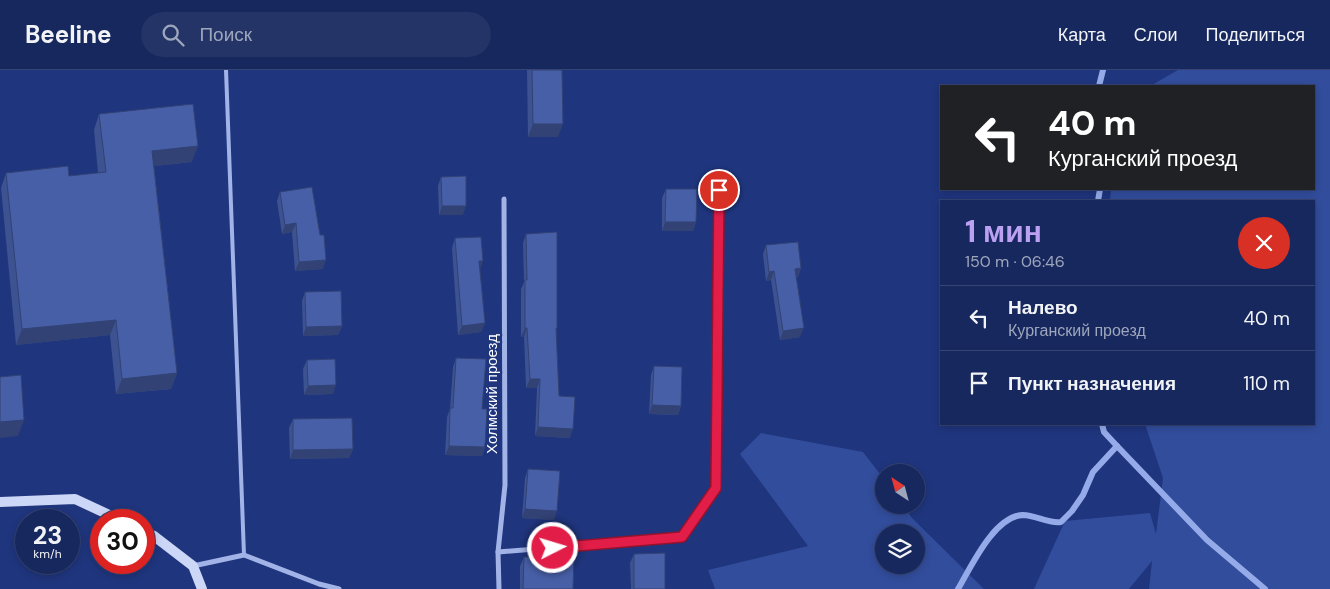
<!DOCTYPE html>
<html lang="ru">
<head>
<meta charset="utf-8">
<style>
	:root { --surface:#17285e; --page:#243467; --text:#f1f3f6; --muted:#9ea6bc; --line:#364473; --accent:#bca0f2 }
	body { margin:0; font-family:"DM Sans",sans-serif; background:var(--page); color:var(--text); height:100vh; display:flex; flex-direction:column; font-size:19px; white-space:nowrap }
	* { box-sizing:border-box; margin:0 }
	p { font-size:16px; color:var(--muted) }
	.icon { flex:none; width:28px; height:28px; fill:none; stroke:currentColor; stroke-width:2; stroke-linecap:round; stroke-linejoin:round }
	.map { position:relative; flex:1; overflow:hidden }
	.drawer { position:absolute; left:940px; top:130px; width:375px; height:225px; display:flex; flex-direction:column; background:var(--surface); border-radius:0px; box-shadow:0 2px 8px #0003,0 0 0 1px var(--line) }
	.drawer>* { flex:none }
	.banner { position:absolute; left:940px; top:15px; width:375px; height:105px; border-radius:0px; box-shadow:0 2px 8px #0003,0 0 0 1px var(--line); background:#202124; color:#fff; overflow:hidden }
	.needle { width:32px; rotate:324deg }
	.fabs { position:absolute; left:875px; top:394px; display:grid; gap:10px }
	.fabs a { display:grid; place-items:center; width:50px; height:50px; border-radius:50%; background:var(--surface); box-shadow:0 2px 8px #0003,0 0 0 1px var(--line); font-size:25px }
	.speed { position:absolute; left:15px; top:439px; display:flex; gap:10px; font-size:25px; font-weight:700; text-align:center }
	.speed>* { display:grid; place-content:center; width:65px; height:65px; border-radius:50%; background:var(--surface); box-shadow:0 2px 8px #0003,0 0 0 1px var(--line); line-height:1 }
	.speed small { font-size:12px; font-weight:400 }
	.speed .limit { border:8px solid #d22; background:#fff; color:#111 }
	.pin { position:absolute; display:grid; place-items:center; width:42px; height:42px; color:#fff; margin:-21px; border:2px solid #fff; border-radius:50%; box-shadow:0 1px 5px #0007 }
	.me { position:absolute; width:55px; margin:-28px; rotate:85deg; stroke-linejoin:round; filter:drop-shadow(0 0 4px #0008) }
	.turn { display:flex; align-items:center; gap:18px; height:105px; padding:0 25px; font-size:22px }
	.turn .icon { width:65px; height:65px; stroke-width:2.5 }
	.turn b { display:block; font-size:35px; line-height:42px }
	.round { display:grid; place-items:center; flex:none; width:52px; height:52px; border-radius:26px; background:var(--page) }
	.overview { display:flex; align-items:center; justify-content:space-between; height:85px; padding:0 25px }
	h1 { font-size:30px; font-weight:800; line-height:38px; color:var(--accent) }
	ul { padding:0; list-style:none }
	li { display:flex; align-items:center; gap:15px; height:65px; padding:0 25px; border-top:1px solid var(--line) }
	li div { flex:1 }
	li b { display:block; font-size:19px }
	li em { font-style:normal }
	header { display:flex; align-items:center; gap:30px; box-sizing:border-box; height:70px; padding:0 25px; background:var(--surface); border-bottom:1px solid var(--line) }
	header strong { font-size:24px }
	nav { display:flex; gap:28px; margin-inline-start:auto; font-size:18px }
	.search { width:350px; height:45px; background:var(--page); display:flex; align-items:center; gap:12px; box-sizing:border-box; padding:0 18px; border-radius:28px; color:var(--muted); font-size:19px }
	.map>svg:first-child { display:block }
</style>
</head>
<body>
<header>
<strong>Beeline</strong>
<div class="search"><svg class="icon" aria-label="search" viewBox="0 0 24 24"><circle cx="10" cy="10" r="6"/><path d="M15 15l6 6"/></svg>Поиск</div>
<nav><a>Карта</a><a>Слои</a><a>Поделиться</a></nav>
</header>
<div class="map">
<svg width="1330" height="519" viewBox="0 0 1330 519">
	<rect width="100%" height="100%" fill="#1f357d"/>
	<!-- green -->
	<g fill="#324d9c" fill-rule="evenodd">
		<path d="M 1178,0 L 1330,0 L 1330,519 L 1149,519 L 1152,491 L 1129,519 L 1034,519 L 1065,451 L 1150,443 L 1156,464 L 1163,408 L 1145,354 L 1314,354 L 1314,131 L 1110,131 L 1111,119 L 1314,119 L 1314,16 L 1150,16 Z"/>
		<path d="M 761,363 L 863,382 L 884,409 L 884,435 L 903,435 L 912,448 L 984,519 L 715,519 L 708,500 L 808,476 L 740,384 ZM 884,462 L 916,462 L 916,495 L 884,495 Z"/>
	</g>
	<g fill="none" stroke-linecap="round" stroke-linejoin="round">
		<!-- stream -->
		<g stroke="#95abe9" stroke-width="6">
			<path d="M 1099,16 L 1103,0"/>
			<path d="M 1098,131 L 1100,119"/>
			<path d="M 1102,354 L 1104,362 L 1117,376 L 1207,470 L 1265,519"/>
			<path d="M 958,519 C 971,497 994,446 1023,445 C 1036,445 1048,454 1061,452 L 1072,441 L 1083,425 L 1093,402 L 1117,376"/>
		</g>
		<!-- lane -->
		<path stroke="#a2b3e7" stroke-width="4" d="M 226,0 L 244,485"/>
		<!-- street -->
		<g stroke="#a2b3e7" stroke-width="5">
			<path d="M 498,482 L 682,467 L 716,418 L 719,120"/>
			<path d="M 193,496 L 244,485 L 319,514 L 339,519"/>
			<path d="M 499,519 L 498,482 L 505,415 L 504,129"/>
		</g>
		<!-- secondary -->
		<g stroke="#ccd6f6" stroke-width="10">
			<path d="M 0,432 L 75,429 L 120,450"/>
			<path d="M 144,462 L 154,466 L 193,496 L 202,519"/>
		</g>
	</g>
	<!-- wall -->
	<g fill="#3d5290">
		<path d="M 527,0 L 562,0 L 558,67 L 528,67 Z"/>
		<path d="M 99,44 L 192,92 L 154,96 L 177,303 L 171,319 L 116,324 L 110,265 L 16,275 L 1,118 L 6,103 L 69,106 L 98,103 L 94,60 Z"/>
		<path d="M 441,107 L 463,145 L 439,145 L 438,116 Z"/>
		<path d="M 666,119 L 696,152 L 693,161 L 662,161 L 662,128 Z"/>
		<path d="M 280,122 L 320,165 L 323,199 L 295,201 L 292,162 L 282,164 L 277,131 Z"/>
		<path d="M 526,164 L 557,258 L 556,261 L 559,326 L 570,368 L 535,366 L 537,318 L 526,318 L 524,267 L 521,267 L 521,219 L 524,212 L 523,173 Z"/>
		<path d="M 455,168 L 480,200 L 485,253 L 481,262 L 458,265 L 452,178 Z"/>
		<path d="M 766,175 L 801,198 L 798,207 L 796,207 L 800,267 L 780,270 L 771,210 L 766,211 L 763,184 Z"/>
		<path d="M 305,222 L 342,256 L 338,265 L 303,266 L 302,231 Z"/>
		<path d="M 456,288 L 482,339 L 485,377 L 482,386 L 445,385 L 447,347 L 450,339 L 453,297 Z"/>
		<path d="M 307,290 L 333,324 L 304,325 L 303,299 Z"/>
		<path d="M 654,296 L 681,336 L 678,345 L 649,344 L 651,305 Z"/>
		<path d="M 293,349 L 353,379 L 349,388 L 290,389 L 289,358 Z"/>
		<path d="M 528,399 L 554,450 L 522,448 L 525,408 Z"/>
		<path d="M 634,484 L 665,519 L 631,519 L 630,493 Z"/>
		<path d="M 524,487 L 573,519 L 520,519 L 520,496 Z"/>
	</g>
	<!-- shaded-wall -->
	<g fill="#324275">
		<path d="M 533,54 L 563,54 L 558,67 L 528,67 Z"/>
		<path d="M 198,76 L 192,92 L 147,97 L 152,81 Z"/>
		<path d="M 442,136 L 466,136 L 463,145 L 439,145 Z"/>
		<path d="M 665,152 L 696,152 L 693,161 L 662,161 Z"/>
		<path d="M 296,153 L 292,162 L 282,164 L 285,155 Z"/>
		<path d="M 326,190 L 323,199 L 295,201 L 299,192 Z"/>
		<path d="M 479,191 L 483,191 L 480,200 Z"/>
		<path d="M 801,198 L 798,207 L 792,208 L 795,199 Z"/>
		<path d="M 774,201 L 771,210 L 766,211 L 769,202 Z"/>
		<path d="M 116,250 L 110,265 L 16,275 L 22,259 Z"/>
		<path d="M 485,253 L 481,262 L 458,265 L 462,256 Z"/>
		<path d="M 342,256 L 338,265 L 303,266 L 306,257 Z"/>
		<path d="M 525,258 L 527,258 L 524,267 L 521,267 Z"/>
		<path d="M 804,258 L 800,267 L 780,270 L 783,261 Z"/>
		<path d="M 177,303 L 171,319 L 116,324 L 122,309 Z"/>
		<path d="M 530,309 L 540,309 L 537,318 L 526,318 Z"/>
		<path d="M 336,315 L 333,324 L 304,325 L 308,316 Z"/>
		<path d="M 652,335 L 681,336 L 678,345 L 649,344 Z"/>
		<path d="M 24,350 L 18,366 L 0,368 L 0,352 Z"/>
		<path d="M 538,357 L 573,359 L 570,368 L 535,366 Z"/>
		<path d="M 449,376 L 485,377 L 482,386 L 445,385 Z"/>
		<path d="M 353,379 L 349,388 L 290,389 L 293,380 Z"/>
		<path d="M 525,439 L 557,441 L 554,450 L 522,448 Z"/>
	</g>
	<!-- building -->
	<g fill="#475fa7" stroke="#324275">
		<path d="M 532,0 L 562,0 L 563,54 L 533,54 Z"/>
		<path d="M 193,34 L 198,76 L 152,81 L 177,303 L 122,309 L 116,250 L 22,259 L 6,103 L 68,96 L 69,106 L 106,102 L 99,44 Z"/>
		<path d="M 466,106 L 466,136 L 442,136 L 441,107 Z"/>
		<path d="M 312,117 L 320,165 L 324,165 L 326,190 L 299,192 L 296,153 L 285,155 L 280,122 Z"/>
		<path d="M 666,119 L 697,119 L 696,152 L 665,152 Z"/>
		<path d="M 557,162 L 557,258 L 556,258 L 559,326 L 575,327 L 573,359 L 538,357 L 540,309 L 530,309 L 527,258 L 525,258 L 525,210 L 527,210 L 526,164 Z"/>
		<path d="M 481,167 L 483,191 L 479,191 L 485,253 L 462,256 L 455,168 Z"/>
		<path d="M 798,172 L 801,198 L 795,199 L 804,258 L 783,261 L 774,201 L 769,202 L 766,175 Z"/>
		<path d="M 341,221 L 342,256 L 306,257 L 305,222 Z"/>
		<path d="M 456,288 L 486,289 L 482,339 L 487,339 L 485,377 L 449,376 L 450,338 L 453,338 Z"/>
		<path d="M 335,289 L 336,315 L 308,316 L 307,290 Z"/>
		<path d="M 654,296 L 682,297 L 681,336 L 652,335 Z"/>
		<path d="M 21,305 L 24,350 L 0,352 L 0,307 Z"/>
		<path d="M 352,348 L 353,379 L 293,380 L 293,349 Z"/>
		<path d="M 528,399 L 560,401 L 557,441 L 525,439 Z"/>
		<path d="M 665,483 L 665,519 L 634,519 L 634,484 Z"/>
		<path d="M 524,487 L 574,487 L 573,519 L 523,519 Z"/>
	</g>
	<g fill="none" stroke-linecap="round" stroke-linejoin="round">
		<defs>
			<path id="route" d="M 553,478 L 682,467 L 716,418 L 719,120"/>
		</defs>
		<!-- route casing -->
		<use href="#route" stroke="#92132f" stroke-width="12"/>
		<!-- route -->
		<use href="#route" stroke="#e11d48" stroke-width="9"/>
	</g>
	<g text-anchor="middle" stroke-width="4.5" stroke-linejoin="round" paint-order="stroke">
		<!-- street labels -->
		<g font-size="15" fill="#fff" stroke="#1f357d">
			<text transform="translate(492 324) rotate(-90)" y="5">Холмский проезд</text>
		</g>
	</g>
</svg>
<div class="fabs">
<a><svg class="needle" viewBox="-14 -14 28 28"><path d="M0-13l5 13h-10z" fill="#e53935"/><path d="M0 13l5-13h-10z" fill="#9ea6bc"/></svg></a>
<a><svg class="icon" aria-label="layers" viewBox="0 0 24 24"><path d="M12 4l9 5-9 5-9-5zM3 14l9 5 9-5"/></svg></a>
</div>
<div class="speed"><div>23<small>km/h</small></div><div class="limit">30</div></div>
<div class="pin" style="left:719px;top:120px;background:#d93025"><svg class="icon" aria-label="arrive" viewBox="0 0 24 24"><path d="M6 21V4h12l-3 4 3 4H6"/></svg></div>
<svg class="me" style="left:553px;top:478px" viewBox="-20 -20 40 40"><circle r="17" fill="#e11d48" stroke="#fff" stroke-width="3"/><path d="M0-11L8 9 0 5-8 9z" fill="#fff"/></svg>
<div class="banner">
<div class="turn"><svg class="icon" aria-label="left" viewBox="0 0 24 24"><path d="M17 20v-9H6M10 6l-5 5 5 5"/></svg><div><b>40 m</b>Курганский проезд</div></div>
</div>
<section class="drawer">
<div class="overview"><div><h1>1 мин</h1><p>150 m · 06:46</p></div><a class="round" style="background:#d93025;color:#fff"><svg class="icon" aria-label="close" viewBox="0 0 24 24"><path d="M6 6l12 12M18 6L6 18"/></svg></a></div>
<ul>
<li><svg class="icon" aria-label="left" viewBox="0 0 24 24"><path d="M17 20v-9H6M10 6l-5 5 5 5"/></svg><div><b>Налево</b><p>Курганский проезд</p></div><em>40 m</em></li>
<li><svg class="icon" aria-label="arrive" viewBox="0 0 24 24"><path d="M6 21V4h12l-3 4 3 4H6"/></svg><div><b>Пункт назначения</b></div><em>110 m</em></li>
</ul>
</section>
</div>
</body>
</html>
